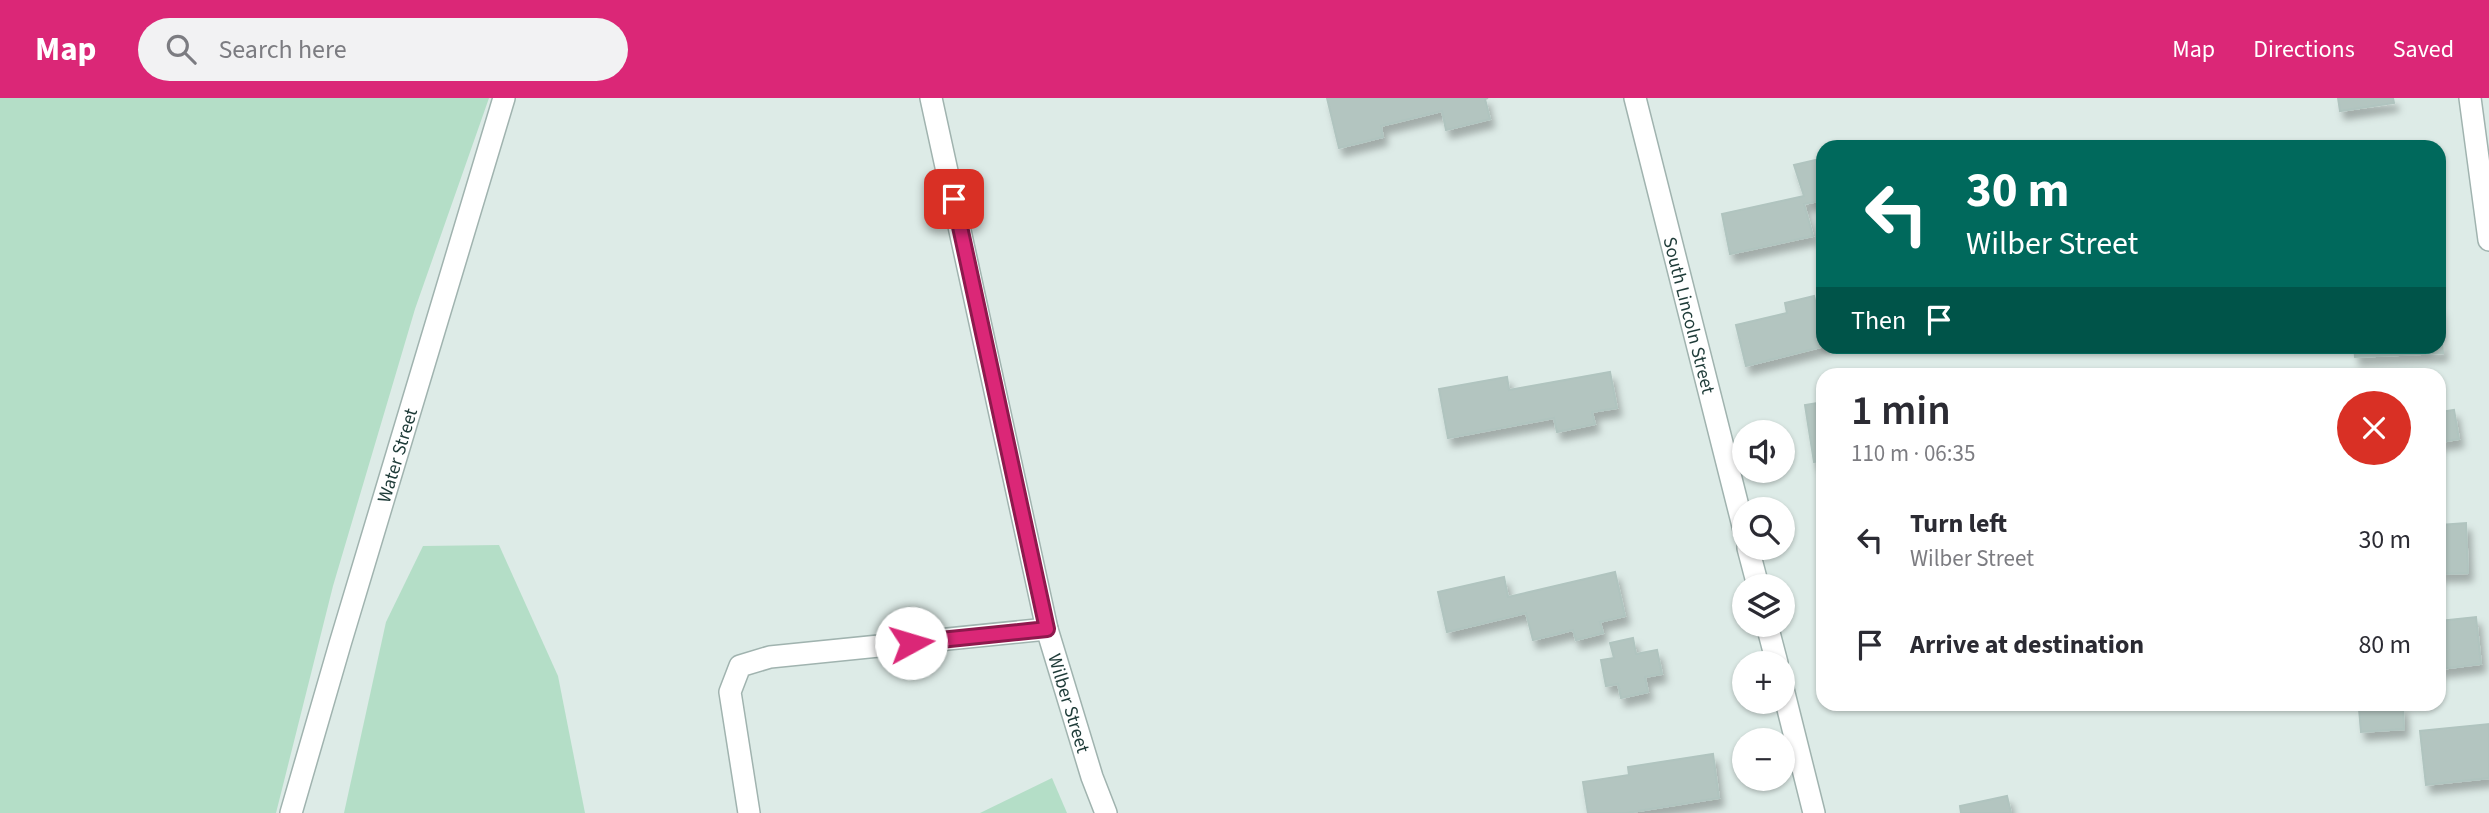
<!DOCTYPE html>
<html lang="en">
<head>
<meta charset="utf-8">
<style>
	:root { --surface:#fff; --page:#f2f2f3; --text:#2b2b33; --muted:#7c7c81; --accent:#db2777 }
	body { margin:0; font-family:"Source Sans 3",sans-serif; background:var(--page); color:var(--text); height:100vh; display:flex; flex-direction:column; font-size:26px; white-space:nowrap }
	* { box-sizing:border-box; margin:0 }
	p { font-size:23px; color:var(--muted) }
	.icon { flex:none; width:38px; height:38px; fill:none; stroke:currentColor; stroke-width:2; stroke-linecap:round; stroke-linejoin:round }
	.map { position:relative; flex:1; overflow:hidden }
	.drawer { position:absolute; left:1816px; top:270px; width:630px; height:343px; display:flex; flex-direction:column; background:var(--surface); border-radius:21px; box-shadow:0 2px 5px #0004 }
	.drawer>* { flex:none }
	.guide { position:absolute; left:1816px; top:42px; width:630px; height:214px; border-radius:21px; box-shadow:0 2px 5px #0004; background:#00695c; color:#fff; overflow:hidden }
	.buttons { position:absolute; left:1732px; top:322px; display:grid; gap:14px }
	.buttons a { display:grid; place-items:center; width:63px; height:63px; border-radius:50%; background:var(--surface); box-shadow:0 2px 5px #0004; font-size:35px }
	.pin { position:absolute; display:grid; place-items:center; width:60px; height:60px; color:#fff; margin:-30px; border-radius:14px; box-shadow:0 4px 10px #0006 }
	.me { position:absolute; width:77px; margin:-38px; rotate:84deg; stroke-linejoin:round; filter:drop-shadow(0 0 5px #0008) }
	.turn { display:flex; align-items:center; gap:24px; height:147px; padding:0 35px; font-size:32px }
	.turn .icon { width:91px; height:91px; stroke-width:2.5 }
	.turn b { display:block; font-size:49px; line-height:60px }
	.then { display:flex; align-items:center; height:66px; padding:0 35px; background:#0003; gap:14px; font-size:26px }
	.round { display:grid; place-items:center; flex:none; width:74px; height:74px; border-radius:37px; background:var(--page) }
	.headline { display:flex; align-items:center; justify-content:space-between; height:119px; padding:0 35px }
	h1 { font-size:42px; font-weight:600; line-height:52px }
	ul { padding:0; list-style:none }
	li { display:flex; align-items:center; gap:21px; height:105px; padding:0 35px }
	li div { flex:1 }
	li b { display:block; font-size:26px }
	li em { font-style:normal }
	header { display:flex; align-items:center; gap:42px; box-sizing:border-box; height:98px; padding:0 35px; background:var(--accent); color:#fff }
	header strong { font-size:33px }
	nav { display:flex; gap:38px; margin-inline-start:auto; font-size:24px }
	.search { width:490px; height:63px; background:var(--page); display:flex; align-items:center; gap:18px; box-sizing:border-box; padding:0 24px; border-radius:38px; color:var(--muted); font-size:26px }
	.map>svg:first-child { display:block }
</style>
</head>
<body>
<header>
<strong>Map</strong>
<div class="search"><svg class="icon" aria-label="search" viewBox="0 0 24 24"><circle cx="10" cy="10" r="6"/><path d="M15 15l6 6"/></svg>Search here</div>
<nav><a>Map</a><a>Directions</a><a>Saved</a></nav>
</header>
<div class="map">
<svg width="2489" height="715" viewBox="0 0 2489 715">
	<defs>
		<filter id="shadow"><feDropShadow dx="4.5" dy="8" stdDeviation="3.5" flood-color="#0004"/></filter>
	</defs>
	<rect width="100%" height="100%" fill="#ddebe7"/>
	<!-- green -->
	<g fill="#b4dec7">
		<path d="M 0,0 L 489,0 L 415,211 L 333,488 L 276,715 L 0,715 Z"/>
		<path d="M 499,447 L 558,578 L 585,715 L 344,715 L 386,524 L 423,448 Z"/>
		<path d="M 1052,680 L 1067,715 L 980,715 Z"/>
	</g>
	<!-- building -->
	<g fill="#b3c5c0" stroke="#b0c4bf" stroke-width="2" filter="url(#shadow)">
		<path d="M 1327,0 L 1488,0 L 1485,1 L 1490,21 L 1446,32 L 1442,13 L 1381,28 L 1383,39 L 1339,50 Z"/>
		<path d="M 2338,0 L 2393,0 L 2394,5 L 2340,13 Z"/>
		<path d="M 1824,60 L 1824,102 L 1804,106 L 1813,138 L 1730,156 L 1722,116 L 1804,98 L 1794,67 Z"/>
		<path d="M 1814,198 L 1818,216 L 1824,215 L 1825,248 L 1746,268 L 1736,227 L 1787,215 L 1785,205 Z"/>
		<path d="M 2440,209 L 2443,255 L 2355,259 L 2354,248 L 2440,248 Z"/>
		<path d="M 1610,274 L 1617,310 L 1592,314 L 1595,326 L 1557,334 L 1554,320 L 1448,340 L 1439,291 L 1507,279 L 1509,292 Z"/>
		<path d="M 1824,304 L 1824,362 L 1814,364 L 1805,307 Z"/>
		<path d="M 2454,312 L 2459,341 L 2440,344 L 2440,314 Z"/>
		<path d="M 2466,425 L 2468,475 L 2440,476 L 2440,427 Z"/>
		<path d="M 1615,474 L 1625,518 L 1600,524 L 1603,535 L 1576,542 L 1573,532 L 1533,542 L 1526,515 L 1447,534 L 1438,494 L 1504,479 L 1508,499 Z"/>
		<path d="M 2476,519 L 2481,566 L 2440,571 L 2440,523 Z"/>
		<path d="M 1633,540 L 1636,556 L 1657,552 L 1662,576 L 1645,579 L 1648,594 L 1621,600 L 1618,586 L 1606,588 L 1601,562 L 1614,560 L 1610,545 Z"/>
		<path d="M 2403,608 L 2404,631 L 2361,634 L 2359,611 Z"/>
		<path d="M 2489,626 L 2489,680 L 2426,687 L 2420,633 Z"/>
		<path d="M 1713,656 L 1719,700 L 1626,715 L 1588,715 L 1583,684 L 1629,677 L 1628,669 Z"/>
		<path d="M 2007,698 L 2011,715 L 1961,715 L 1960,708 Z"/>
	</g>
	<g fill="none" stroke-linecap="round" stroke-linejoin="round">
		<defs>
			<g id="minor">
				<path id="s1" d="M 931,0 L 1047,531 L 1092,679 L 1106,715"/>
				<path id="s2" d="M 1635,0 L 1745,436"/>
				<path d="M 2470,0 L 2489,142"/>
				<path d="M 1748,450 L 1758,488"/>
				<path d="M 1767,527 L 1777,565"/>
				<path d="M 1783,591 L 1814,715"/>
				<path id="s3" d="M 291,715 L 340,546 L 504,0"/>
				<path d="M 749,715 L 730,594 L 740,568 L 770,559 L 1047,531"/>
			</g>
		</defs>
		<!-- minor casing -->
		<use href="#minor" stroke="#a0b3af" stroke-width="24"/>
		<!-- minor -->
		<use href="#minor" stroke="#fff" stroke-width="21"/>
	</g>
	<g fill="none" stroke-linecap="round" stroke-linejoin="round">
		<defs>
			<path id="route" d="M 911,545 L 1047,531 L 954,101"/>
		</defs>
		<!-- route casing -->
		<use href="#route" stroke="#8e194d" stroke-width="18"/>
		<!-- route -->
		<use href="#route" stroke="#db2777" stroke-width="12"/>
	</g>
	<g text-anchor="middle" stroke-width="5" stroke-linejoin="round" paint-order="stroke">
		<!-- street labels -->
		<g font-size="19" fill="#1e3b38" stroke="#eef7f4">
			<text dy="7" stroke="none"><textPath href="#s2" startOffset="224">South Lincoln Street</textPath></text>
			<text dy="7" stroke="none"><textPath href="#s3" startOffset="373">Water Street</textPath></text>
			<text dy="7" stroke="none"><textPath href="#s1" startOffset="621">Wilber Street</textPath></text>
		</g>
	</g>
</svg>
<div class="buttons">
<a><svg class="icon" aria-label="sound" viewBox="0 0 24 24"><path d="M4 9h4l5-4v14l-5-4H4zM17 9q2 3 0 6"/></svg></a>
<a><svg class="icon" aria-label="search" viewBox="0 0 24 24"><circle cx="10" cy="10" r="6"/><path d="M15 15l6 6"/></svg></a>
<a><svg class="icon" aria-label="layers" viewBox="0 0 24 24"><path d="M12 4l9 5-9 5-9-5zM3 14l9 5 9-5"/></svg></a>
<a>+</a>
<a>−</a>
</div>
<div class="pin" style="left:954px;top:101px;background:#d93025"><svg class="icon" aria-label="arrive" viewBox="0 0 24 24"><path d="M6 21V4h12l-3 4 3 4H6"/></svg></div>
<svg class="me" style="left:911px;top:545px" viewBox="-20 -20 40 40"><circle r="19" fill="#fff"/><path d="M0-13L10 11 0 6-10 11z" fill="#db2777"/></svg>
<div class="guide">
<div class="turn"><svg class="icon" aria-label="left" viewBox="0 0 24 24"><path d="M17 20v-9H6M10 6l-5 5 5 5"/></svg><div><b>30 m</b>Wilber Street</div></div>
<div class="then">Then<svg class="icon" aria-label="arrive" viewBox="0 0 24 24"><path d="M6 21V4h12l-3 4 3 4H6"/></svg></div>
</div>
<section class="drawer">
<div class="headline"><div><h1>1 min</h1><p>110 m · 06:35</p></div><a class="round" style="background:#d93025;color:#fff"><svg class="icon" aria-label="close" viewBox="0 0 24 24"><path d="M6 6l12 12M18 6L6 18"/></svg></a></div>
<ul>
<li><svg class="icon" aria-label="left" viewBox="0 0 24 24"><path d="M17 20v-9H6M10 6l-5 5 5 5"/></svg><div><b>Turn left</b><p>Wilber Street</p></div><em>30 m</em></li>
<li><svg class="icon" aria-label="arrive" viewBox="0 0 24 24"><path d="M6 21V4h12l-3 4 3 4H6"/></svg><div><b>Arrive at destination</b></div><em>80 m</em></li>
</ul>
</section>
</div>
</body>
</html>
